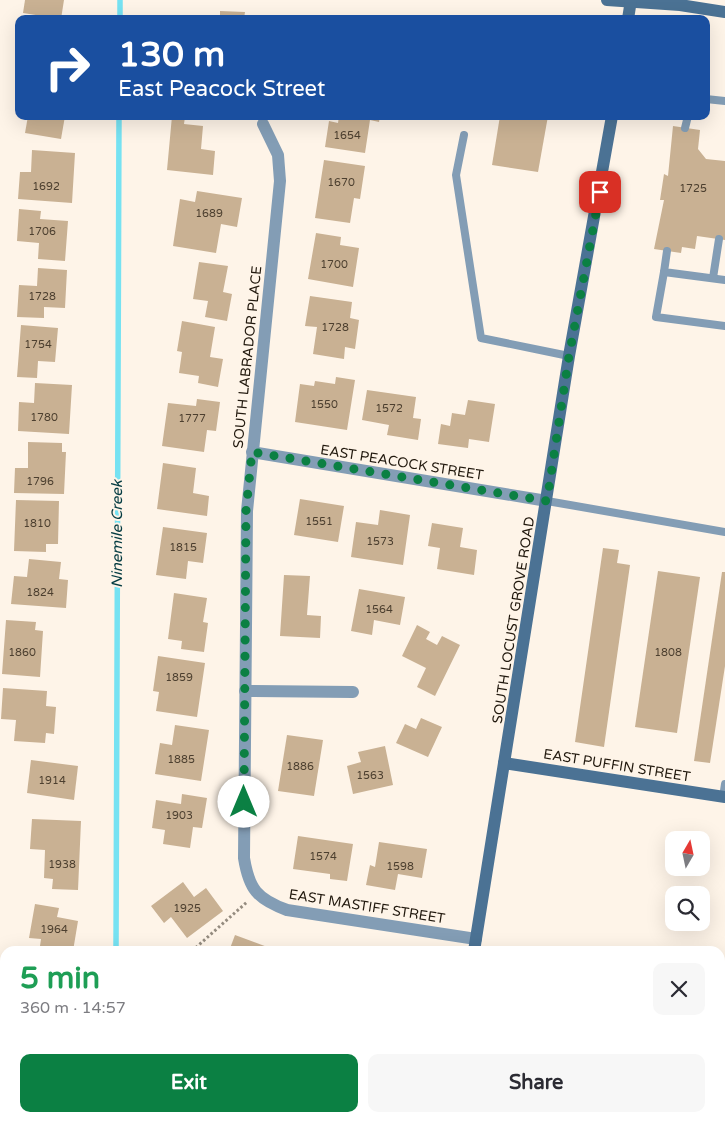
<!DOCTYPE html>
<html lang="en">
<head>
<meta charset="utf-8">
<style>
	:root { --surface:#fff; --page:#f7f7f7; --text:#2b2b33; --muted:#7c7c81; --accent:#0b8043 }
	body { margin:0; font-family:"Varela Round",sans-serif; background:var(--page); color:var(--text); height:100vh; display:flex; flex-direction:column; font-size:19px; white-space:nowrap }
	* { box-sizing:border-box; margin:0 }
	p { font-size:16px; color:var(--muted) }
	.icon { flex:none; width:28px; height:28px; fill:none; stroke:currentColor; stroke-width:2; stroke-linecap:round; stroke-linejoin:round }
	.map { position:relative; flex:1; overflow:hidden }
	.drawer { position:absolute; left:0px; top:946px; width:725px; height:176px; display:flex; flex-direction:column; background:var(--surface); border-radius:15px 15px 0 0; box-shadow:0 5px 20px #0002 }
	.drawer>* { flex:none }
	.top-card { position:absolute; left:15px; top:15px; width:695px; height:105px; border-radius:10px; box-shadow:0 5px 20px #0002; background:#1a4fa0; color:#fff; overflow:hidden }
	.needle { width:32px; rotate:9deg }
	.tools { position:absolute; left:665px; top:831px; display:grid; gap:10px }
	.tools a { display:grid; place-items:center; width:45px; height:45px; border-radius:10px; background:var(--surface); box-shadow:0 5px 20px #0002; font-size:25px }
	.pin { position:absolute; display:grid; place-items:center; width:42px; height:42px; color:#fff; margin:-21px; border-radius:10px; box-shadow:0 2px 8px #0006 }
	.me { position:absolute; width:55px; margin:-28px; rotate:0deg; stroke-linejoin:round; filter:drop-shadow(0 0 4px #0008) }
	.turn { display:flex; align-items:center; gap:18px; height:105px; padding:0 20px; font-size:22px }
	.turn .icon { width:65px; height:65px; stroke-width:2.5 }
	.turn b { display:block; font-size:35px; line-height:42px }
	.round { display:grid; place-items:center; flex:none; width:52px; height:52px; border-radius:10px; background:var(--page) }
	.summary { display:flex; align-items:center; justify-content:space-between; height:85px; padding:0 20px }
	h1 { font-size:30px; font-weight:700; line-height:38px; color:#1e9e55 }
	.primary-button { display:flex; gap:10px; margin-top:auto; padding:10px 20px }
	.primary-button a { flex:1; height:58px; border-radius:10px; background:var(--accent); color:#fff; font-size:20px; font-weight:700; line-height:58px; text-align:center }
	.primary-button a+a { background:var(--page); color:var(--text) }
	.map>svg:first-child { display:block }
</style>
</head>
<body>
<div class="map">
<svg width="725" height="1122" viewBox="0 0 725 1122">
	<rect width="100%" height="100%" fill="#fef4e8"/>
	<!-- green -->
	<rect fill="#c1cb8e" x="18" y="1118" width="196" height="4"/>
	<g fill="none" stroke-linecap="round" stroke-linejoin="round">
		<!-- stream -->
		<g stroke="#76e2f2" stroke-width="5.5">
			<path d="M 120,19 L 120,0"/>
			<path d="M 116,951 L 119,116"/>
		</g>
	</g>
	<!-- building -->
	<g fill="#c9b193">
		<path d="M 25,0 L 64,0 L 61,19 L 23,13 Z"/>
		<path d="M 220,11 L 245,12 L 244,19 L 220,19 Z"/>
		<path d="M 28,116 L 65,116 L 61,139 L 25,133 Z"/>
		<path d="M 172,116 L 185,117 L 184,124 L 203,126 L 201,149 L 215,151 L 213,175 L 167,170 Z"/>
		<path d="M 339,116 L 380,116 L 379,122 L 370,120 L 365,153 L 325,147 L 329,121 L 338,123 Z"/>
		<path d="M 500,116 L 548,116 L 538,172 L 492,165 Z"/>
		<path d="M 673,126 L 700,130 L 698,149 L 706,159 L 725,161 L 725,240 L 697,236 L 695,249 L 682,247 L 681,253 L 654,249 L 664,200 L 660,200 L 664,174 L 668,176 Z"/>
		<path d="M 32,150 L 75,153 L 72,203 L 18,199 L 20,172 L 31,172 Z"/>
		<path d="M 324,160 L 365,166 L 360,199 L 354,198 L 350,223 L 315,218 Z"/>
		<path d="M 197,191 L 242,198 L 237,227 L 221,224 L 216,253 L 173,246 L 180,199 L 195,202 Z"/>
		<path d="M 19,209 L 41,211 L 40,219 L 68,221 L 65,261 L 38,259 L 39,243 L 17,241 Z"/>
		<path d="M 316,233 L 341,237 L 340,245 L 359,248 L 353,287 L 308,279 Z"/>
		<path d="M 199,262 L 228,266 L 223,292 L 232,294 L 227,321 L 205,317 L 208,301 L 193,299 Z"/>
		<path d="M 38,268 L 67,270 L 65,308 L 44,307 L 44,318 L 17,317 L 19,285 L 37,286 Z"/>
		<path d="M 310,296 L 352,302 L 350,318 L 359,320 L 355,349 L 345,347 L 344,359 L 313,354 L 317,327 L 305,326 Z"/>
		<path d="M 182,321 L 215,327 L 210,357 L 223,359 L 218,387 L 198,383 L 199,376 L 179,373 L 182,352 L 177,351 Z"/>
		<path d="M 21,325 L 58,328 L 55,362 L 38,361 L 37,378 L 17,377 Z"/>
		<path d="M 336,377 L 355,380 L 347,430 L 295,422 L 300,384 L 314,386 L 315,381 L 335,384 Z"/>
		<path d="M 35,383 L 72,385 L 69,434 L 18,431 L 19,402 L 34,403 Z"/>
		<path d="M 367,390 L 416,397 L 413,418 L 421,419 L 418,440 L 387,435 L 389,425 L 362,420 Z"/>
		<path d="M 197,399 L 220,402 L 216,431 L 207,430 L 204,452 L 162,446 L 168,403 L 196,406 Z"/>
		<path d="M 468,400 L 495,404 L 489,442 L 469,439 L 468,448 L 438,444 L 441,424 L 450,426 L 452,413 L 465,415 Z"/>
		<path d="M 28,442 L 62,443 L 62,452 L 66,452 L 64,494 L 14,493 L 15,468 L 28,468 Z"/>
		<path d="M 163,463 L 196,468 L 193,493 L 209,496 L 207,516 L 157,509 Z"/>
		<path d="M 300,499 L 344,506 L 338,542 L 294,535 Z"/>
		<path d="M 16,500 L 59,501 L 58,544 L 46,544 L 46,552 L 14,551 Z"/>
		<path d="M 380,510 L 410,515 L 403,565 L 351,557 L 356,522 L 378,525 Z"/>
		<path d="M 432,523 L 463,528 L 460,547 L 477,550 L 474,575 L 437,569 L 440,548 L 428,546 Z"/>
		<path d="M 163,527 L 207,533 L 203,563 L 188,561 L 186,579 L 156,575 Z"/>
		<path d="M 603,548 L 619,550 L 617,563 L 630,565 L 604,747 L 575,742 Z"/>
		<path d="M 29,559 L 61,562 L 59,579 L 68,580 L 66,608 L 11,604 L 14,576 L 27,577 Z"/>
		<path d="M 658,571 L 700,577 L 677,733 L 635,727 Z"/>
		<path d="M 722,572 L 725,572 L 725,666 L 710,763 L 694,761 Z"/>
		<path d="M 284,575 L 310,576 L 307,615 L 321,616 L 320,638 L 280,636 Z"/>
		<path d="M 359,589 L 405,597 L 400,625 L 374,620 L 372,635 L 351,631 Z"/>
		<path d="M 174,593 L 207,598 L 203,622 L 208,623 L 204,652 L 181,649 L 182,641 L 168,639 Z"/>
		<path d="M 6,620 L 36,622 L 35,630 L 43,631 L 40,677 L 2,674 Z"/>
		<path d="M 417,625 L 430,632 L 426,639 L 437,645 L 442,636 L 460,645 L 435,696 L 417,687 L 426,668 L 402,656 Z"/>
		<path d="M 158,656 L 205,663 L 197,717 L 156,711 L 159,692 L 153,691 Z"/>
		<path d="M 3,688 L 47,691 L 46,706 L 56,707 L 54,734 L 46,733 L 45,743 L 14,741 L 16,720 L 1,719 Z"/>
		<path d="M 421,718 L 442,727 L 428,757 L 396,743 L 405,724 L 416,729 Z"/>
		<path d="M 175,725 L 209,730 L 201,781 L 155,774 L 160,743 L 172,745 Z"/>
		<path d="M 287,735 L 323,740 L 314,796 L 278,791 Z"/>
		<path d="M 385,746 L 393,785 L 353,794 L 347,766 L 361,762 L 358,752 Z"/>
		<path d="M 31,760 L 78,766 L 74,800 L 27,793 Z"/>
		<path d="M 182,794 L 207,798 L 202,828 L 193,827 L 190,848 L 163,844 L 165,830 L 152,828 L 156,800 L 181,804 Z"/>
		<path d="M 32,819 L 81,821 L 78,890 L 52,889 L 53,879 L 44,878 L 45,850 L 30,849 Z"/>
		<path d="M 298,836 L 353,844 L 347,881 L 330,879 L 330,874 L 293,869 Z"/>
		<path d="M 379,842 L 427,849 L 422,878 L 398,874 L 395,890 L 366,885 L 370,865 L 375,867 Z"/>
		<path d="M 183,882 L 194,897 L 206,888 L 223,911 L 187,938 L 171,917 L 164,923 L 151,906 Z"/>
		<path d="M 35,904 L 59,908 L 57,917 L 78,921 L 73,951 L 40,946 L 41,939 L 29,938 Z"/>
		<path d="M 235,935 L 278,951 L 229,951 Z"/>
	</g>
	<g fill="none" stroke-linecap="round" stroke-linejoin="round">
		<!-- path -->
		<path stroke="#948b7f" stroke-width="3" stroke-dasharray="2.5 2.5" stroke-linecap="butt" d="M 192,951 L 247,902"/>
		<!-- lane -->
		<g stroke="#839db5" stroke-width="8">
			<path d="M 706,99 L 725,101"/>
			<path d="M 685,128 L 688,116"/>
			<path d="M 464,135 L 456,175 L 481,338 L 569,356"/>
			<path d="M 667,251 L 664,272 L 725,280"/>
			<path d="M 664,272 L 656,317 L 725,326"/>
			<path d="M 713,278 L 719,239"/>
			<path d="M 547,501 L 725,532"/>
			<path d="M 723,797 L 725,784"/>
		</g>
		<!-- street -->
		<g stroke="#839db5" stroke-width="12">
			<path d="M 263,124 L 278,155 L 280,181 L 247,511 L 244,858 C 249,889 257,899 287,910 L 476,939"/>
			<path d="M 252,452 L 547,501"/>
			<path d="M 245,691 L 353,692"/>
			<path d="M 520,1118 L 549,1122"/>
		</g>
		<!-- secondary -->
		<g stroke="#4b7294" stroke-width="12">
			<path d="M 607,0 L 680,5 L 725,12"/>
			<path d="M 628,19 L 631,0"/>
			<path d="M 504,763 L 725,797"/>
			<path d="M 474,951 L 569,356 L 612,116"/>
			<path d="M 447,1122 L 448,1118"/>
		</g>
	</g>
	<g fill="none" stroke-linecap="round" stroke-linejoin="round">
		<!-- route -->
		<path stroke="#0b8043" stroke-width="9" stroke-dasharray="0 16.2" d="M 244,802 L 246,511 L 252,452 L 547,501 L 569,356 L 600,192"/>
	</g>
	<g text-anchor="middle" stroke-width="4" stroke-linejoin="round" paint-order="stroke">
		<!-- number labels -->
		<g font-size="11" fill="#4c3f2f">
			<text x="347" y="139">1654</text>
			<text x="341" y="186">1670</text>
			<text x="46" y="190">1692</text>
			<text x="693" y="192">1725</text>
			<text x="209" y="217">1689</text>
			<text x="42" y="235">1706</text>
			<text x="334" y="268">1700</text>
			<text x="42" y="300">1728</text>
			<text x="335" y="331">1728</text>
			<text x="38" y="348">1754</text>
			<text x="324" y="408">1550</text>
			<text x="389" y="412">1572</text>
			<text x="44" y="421">1780</text>
			<text x="192" y="422">1777</text>
			<text x="40" y="485">1796</text>
			<text x="319" y="525">1551</text>
			<text x="37" y="527">1810</text>
			<text x="380" y="545">1573</text>
			<text x="183" y="551">1815</text>
			<text x="40" y="596">1824</text>
			<text x="379" y="613">1564</text>
			<text x="22" y="656">1860</text>
			<text x="668" y="656">1808</text>
			<text x="179" y="681">1859</text>
			<text x="181" y="763">1885</text>
			<text x="300" y="770">1886</text>
			<text x="370" y="779">1563</text>
			<text x="52" y="784">1914</text>
			<text x="179" y="819">1903</text>
			<text x="323" y="860">1574</text>
			<text x="62" y="868">1938</text>
			<text x="400" y="870">1598</text>
			<text x="187" y="912">1925</text>
			<text x="54" y="933">1964</text>
		</g>
		<!-- street labels -->
		<g font-size="14" fill="#22190e" stroke="#fef4e8">
			<text transform="translate(247 357) rotate(-84)" y="5">SOUTH LABRADOR PLACE</text>
			<text transform="translate(402 462) rotate(9)" y="5">EAST PEACOCK STREET</text>
			<text transform="translate(513 620) rotate(-81)" y="5">SOUTH LOCUST GROVE ROAD</text>
			<text transform="translate(617 765) rotate(9)" y="5">EAST PUFFIN STREET</text>
			<text transform="translate(367 906) rotate(9)" y="5">EAST MASTIFF STREET</text>
		</g>
		<!-- water labels -->
		<g font-size="15" font-style="italic" fill="#043b41" stroke="#fef4e8">
			<text transform="translate(117 534) rotate(-90)" y="5">Ninemile Creek</text>
		</g>
	</g>
</svg>
<div class="tools">
<a><svg class="needle" viewBox="-14 -14 28 28"><path d="M0-13l5 13h-10z" fill="#e53935"/><path d="M0 13l5-13h-10z" fill="#7c7c81"/></svg></a>
<a><svg class="icon" aria-label="search" viewBox="0 0 24 24"><circle cx="10" cy="10" r="6"/><path d="M15 15l6 6"/></svg></a>
</div>
<div class="pin" style="left:600px;top:192px;background:#d93025"><svg class="icon" aria-label="arrive" viewBox="0 0 24 24"><path d="M6 21V4h12l-3 4 3 4H6"/></svg></div>
<svg class="me" style="left:244px;top:802px" viewBox="-20 -20 40 40"><circle r="19" fill="#fff"/><path d="M0-13L10 11 0 6-10 11z" fill="#0b8043"/></svg>
<div class="top-card">
<div class="turn"><svg class="icon" aria-label="right" viewBox="0 0 24 24"><path d="M7 20v-9h11M14 6l5 5-5 5"/></svg><div><b>130 m</b>East Peacock Street</div></div>
</div>
<section class="drawer">
<div class="summary"><div><h1>5 min</h1><p>360 m · 14:57</p></div><a class="round"><svg class="icon" aria-label="close" viewBox="0 0 24 24"><path d="M6 6l12 12M18 6L6 18"/></svg></a></div>
<div class="primary-button"><a>Exit</a><a>Share</a></div>
</section>
</div>
</body>
</html>
